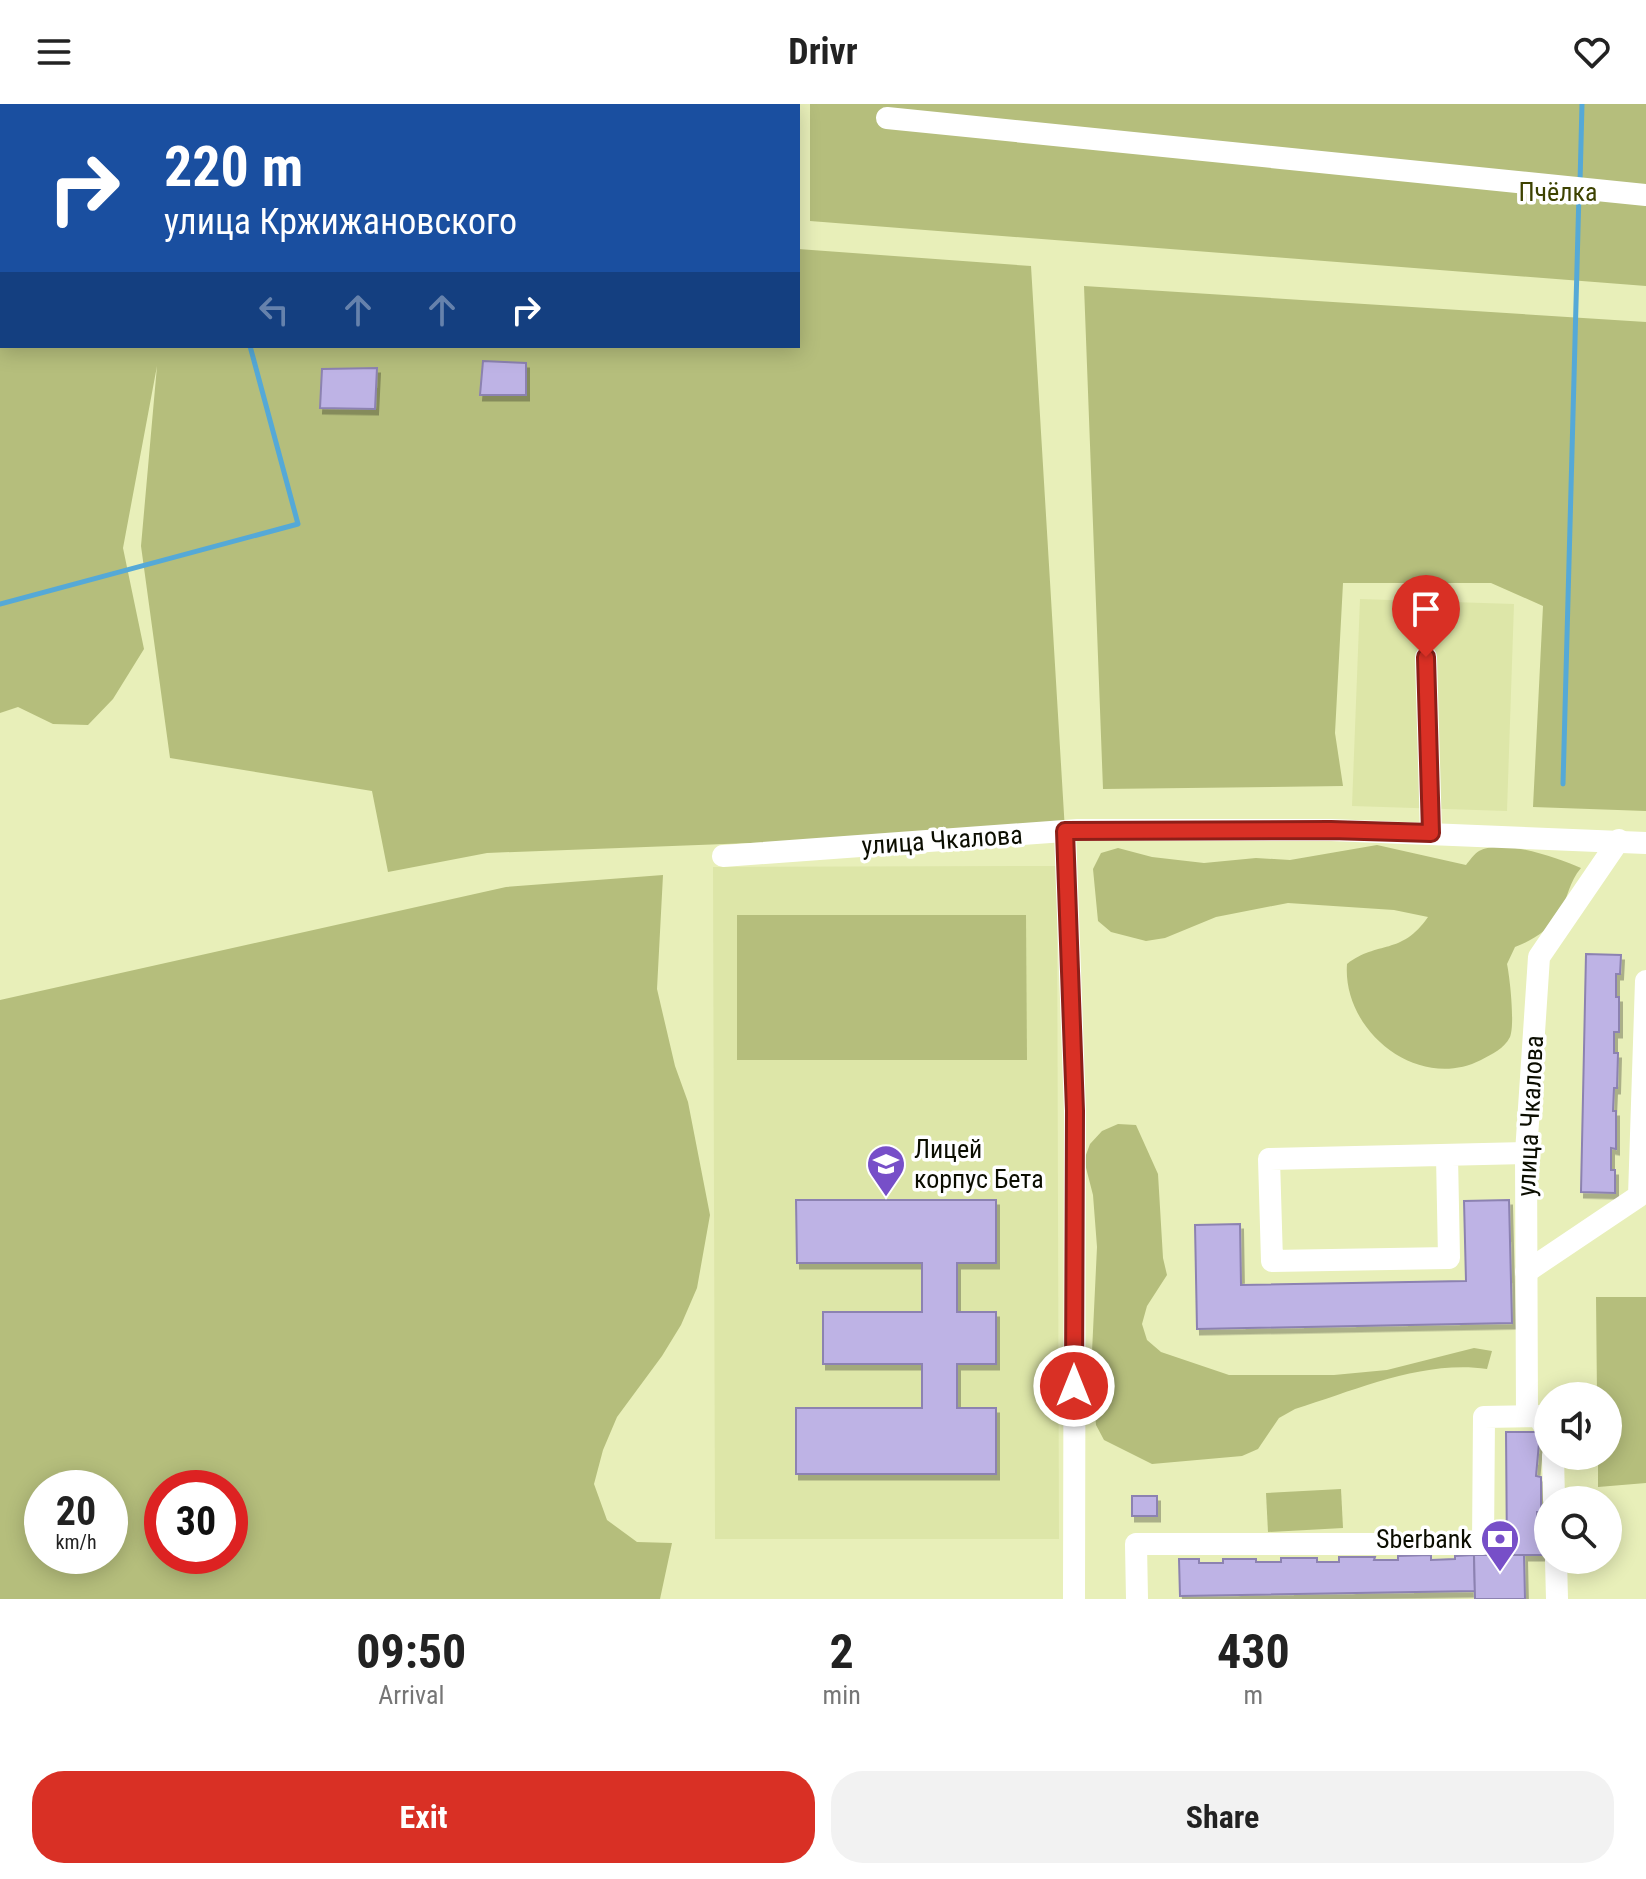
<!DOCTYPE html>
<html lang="en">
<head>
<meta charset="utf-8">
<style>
	:root { --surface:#fff; --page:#f2f2f2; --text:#222; --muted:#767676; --accent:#d93025 }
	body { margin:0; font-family:"Roboto Condensed",sans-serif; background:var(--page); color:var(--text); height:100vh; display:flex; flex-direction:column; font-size:30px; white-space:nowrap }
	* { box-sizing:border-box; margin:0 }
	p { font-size:26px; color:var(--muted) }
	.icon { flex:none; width:44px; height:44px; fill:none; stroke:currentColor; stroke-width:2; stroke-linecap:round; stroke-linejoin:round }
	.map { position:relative; height:1495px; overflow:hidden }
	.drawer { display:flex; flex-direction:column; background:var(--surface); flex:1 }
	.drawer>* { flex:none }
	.banner { position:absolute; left:0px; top:0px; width:800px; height:244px; box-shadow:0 4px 20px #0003; background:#1a4fa0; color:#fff; overflow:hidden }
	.fabs { position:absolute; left:1534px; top:1278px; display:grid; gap:16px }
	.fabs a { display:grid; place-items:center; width:88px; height:88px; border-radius:50%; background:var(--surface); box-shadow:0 4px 20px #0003; font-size:40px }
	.speed { position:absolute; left:24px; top:1366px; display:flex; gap:16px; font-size:40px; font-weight:700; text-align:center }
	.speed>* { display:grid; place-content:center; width:104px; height:104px; border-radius:50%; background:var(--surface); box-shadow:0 4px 20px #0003; line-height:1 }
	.speed small { font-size:20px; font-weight:400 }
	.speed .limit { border:12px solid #d22; background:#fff; color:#111 }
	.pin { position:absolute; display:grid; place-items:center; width:68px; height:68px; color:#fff; margin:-82px -34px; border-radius:50% 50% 50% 0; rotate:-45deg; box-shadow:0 0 8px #0007 }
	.pin .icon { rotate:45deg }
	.me { position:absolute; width:88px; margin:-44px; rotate:0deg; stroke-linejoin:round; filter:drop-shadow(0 0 6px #0008) }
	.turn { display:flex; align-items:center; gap:28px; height:168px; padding:0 32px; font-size:36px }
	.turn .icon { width:104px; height:104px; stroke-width:2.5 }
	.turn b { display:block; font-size:56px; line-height:68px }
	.lanes { display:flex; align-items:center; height:76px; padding:0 32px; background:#0003; justify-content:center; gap:40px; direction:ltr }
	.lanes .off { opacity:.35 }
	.eta { display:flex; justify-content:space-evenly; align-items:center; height:136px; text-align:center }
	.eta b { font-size:48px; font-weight:700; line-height:56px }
	.action { display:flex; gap:16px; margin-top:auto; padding:16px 32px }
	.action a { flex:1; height:92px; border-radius:32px; background:var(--accent); color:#fff; font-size:32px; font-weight:700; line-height:92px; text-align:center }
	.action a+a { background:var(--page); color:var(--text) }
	header { display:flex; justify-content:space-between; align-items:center; height:104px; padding:0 32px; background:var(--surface); font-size:36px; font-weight:700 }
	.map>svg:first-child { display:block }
</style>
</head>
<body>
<header><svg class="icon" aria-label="menu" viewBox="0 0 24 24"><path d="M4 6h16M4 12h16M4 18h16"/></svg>Drivr<svg class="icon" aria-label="heart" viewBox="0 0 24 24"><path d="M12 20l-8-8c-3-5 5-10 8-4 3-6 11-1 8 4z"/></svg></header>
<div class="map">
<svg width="1646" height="1495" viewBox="0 0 1646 1495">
	<defs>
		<filter id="shadow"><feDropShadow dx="3" dy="5.5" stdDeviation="0" flood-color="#0004"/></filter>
	</defs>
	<rect width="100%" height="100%" fill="#e8efb9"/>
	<!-- built -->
	<g fill="#dde6a8">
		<path d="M 1360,495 L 1514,500 L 1507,707 L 1352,702 Z"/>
		<path d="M 1057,762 L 1059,1435 L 715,1435 L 713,763 Z"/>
	</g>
	<!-- green -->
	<g fill="#b5be7c" fill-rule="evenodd">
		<path d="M 0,0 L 330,0 L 2,2 L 2,242 L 798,242 L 798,145 L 1031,162 L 1065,727 L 487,749 L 388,768 L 372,687 L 170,654 L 141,442 L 157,262 L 123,444 L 144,545 L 113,595 L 88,621 L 53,620 L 18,603 L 0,609 Z"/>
		<path d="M 391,0 L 775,0 L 396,2 Z"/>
		<path d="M 810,0 L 1646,0 L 1646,182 L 810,117 Z"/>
		<path d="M 1084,182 L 1646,218 L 1646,707 L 1533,703 L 1543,502 L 1491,479 L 1343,479 L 1335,629 L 1343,682 L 1103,685 Z"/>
		<path d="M 1377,741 L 1466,761 C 1470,756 1474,750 1479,747 C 1503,734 1557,754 1581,764 C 1569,778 1568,793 1560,809 C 1551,825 1531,837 1515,843 L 1507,860 C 1510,874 1515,921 1510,933 C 1504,945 1492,950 1481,956 C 1418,988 1342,927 1347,860 C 1378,836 1401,852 1428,813 L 1394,806 L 1288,799 L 1216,813 L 1165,834 L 1146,837 L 1111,828 L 1098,817 L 1093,765 L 1101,749 L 1118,744 L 1152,753 L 1204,759 L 1256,754 L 1290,756 Z"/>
		<path d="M 663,771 L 657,885 L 675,962 L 688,998 L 710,1111 L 697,1184 L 681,1221 L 662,1252 L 617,1313 L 603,1346 L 594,1380 L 607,1416 L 637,1438 L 672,1439 L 660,1495 L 0,1495 L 0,896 L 506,783 ZM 42,1384 L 110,1384 L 110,1452 L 42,1452 ZM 162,1384 L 230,1384 L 230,1452 L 162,1452 Z"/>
		<path d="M 737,811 L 1026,811 L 1027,956 L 737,956 Z"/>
		<path d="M 1118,1020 L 1136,1021 L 1158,1070 L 1163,1154 L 1167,1171 L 1147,1202 L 1142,1220 L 1147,1236 L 1161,1248 L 1229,1271 L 1334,1271 L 1387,1266 L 1474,1244 L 1492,1247 L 1487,1265 C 1422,1256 1357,1286 1295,1305 L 1279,1314 L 1258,1345 L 1242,1352 L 1152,1360 L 1104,1336 L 1096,1321 L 1091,1269 L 1097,1143 L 1093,1091 L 1084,1056 L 1090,1040 L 1102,1027 Z"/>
		<path d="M 1596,1193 L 1646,1193 L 1646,1379 L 1598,1383 L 1598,1352 L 1608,1352 L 1608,1292 L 1597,1292 Z"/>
		<path d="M 1341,1385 L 1343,1424 L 1268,1428 L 1266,1389 Z"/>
	</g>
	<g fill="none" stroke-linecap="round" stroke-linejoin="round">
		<!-- stream -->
		<g stroke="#55a9d7" stroke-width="5">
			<path d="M 185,0 L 186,2"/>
			<path d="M 1580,79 L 1582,0"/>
			<path d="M 0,500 L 298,420 L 250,242"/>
			<path d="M 1563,680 L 1579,89"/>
		</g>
	</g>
	<!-- building -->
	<g fill="#beb3e5" stroke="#8c82b1" stroke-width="2" filter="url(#shadow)">
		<path d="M 483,257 L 526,259 L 526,291 L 480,291 Z"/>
		<path d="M 377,264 L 375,305 L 320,304 L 322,265 Z"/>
		<path d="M 1586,850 L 1621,851 L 1620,870 L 1616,870 L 1616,893 L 1619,893 L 1619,928 L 1614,928 L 1614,949 L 1618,949 L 1617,984 L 1614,984 L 1613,1007 L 1616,1007 L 1616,1045 L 1611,1044 L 1611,1066 L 1615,1066 L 1615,1089 L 1581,1088 Z"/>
		<path d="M 796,1096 L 996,1096 L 996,1159 L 957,1159 L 957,1208 L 996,1208 L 996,1260 L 957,1260 L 957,1304 L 996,1304 L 996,1370 L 796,1370 L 796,1304 L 922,1304 L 922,1260 L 823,1260 L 823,1208 L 922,1208 L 922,1159 L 797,1159 Z"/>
		<path d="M 1509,1096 L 1512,1219 L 1197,1225 L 1195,1121 L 1240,1120 L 1241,1181 L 1466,1177 L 1464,1097 Z"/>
		<path d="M 1506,1328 L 1540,1328 L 1536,1372 L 1541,1373 L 1541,1408 L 1537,1408 L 1537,1432 L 1542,1432 L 1542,1451 L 1507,1451 Z"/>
		<rect x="1132" y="1392" width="25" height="20"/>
		<path d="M 1431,1451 L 1431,1456 L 1455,1455 L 1455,1452 L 1474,1451 L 1475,1487 L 1180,1492 L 1179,1455 L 1199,1455 L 1199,1459 L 1223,1459 L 1223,1455 L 1256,1455 L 1256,1458 L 1281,1458 L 1281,1454 L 1317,1454 L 1317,1458 L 1339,1458 L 1339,1453 L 1375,1453 L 1374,1456 L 1398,1456 L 1398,1452 Z"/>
		<path d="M 1474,1451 L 1524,1451 L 1525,1495 L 1475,1495 Z"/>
	</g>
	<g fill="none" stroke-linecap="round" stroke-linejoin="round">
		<!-- minor -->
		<g stroke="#fff" stroke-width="22">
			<path d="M 887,14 L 1646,91"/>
			<path d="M 1426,553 L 1431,729"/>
			<path d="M 1065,727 L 1075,1007 L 1074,1495"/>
			<path d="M 723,752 L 1078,726 L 1331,726 L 1646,739"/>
			<path d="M 1447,1052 L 1449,1154 L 1272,1157 L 1269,1055 L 1526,1049"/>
			<path d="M 1526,1168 L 1639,1092 L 1646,877"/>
			<path d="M 1527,1312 L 1526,1049 L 1539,853 L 1619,736"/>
			<path d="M 1553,1352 L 1554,1396"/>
			<path d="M 1556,1456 L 1557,1495"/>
			<path d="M 1137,1495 L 1136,1440 L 1483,1440 L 1484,1313 L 1538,1312 L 1548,1328"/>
		</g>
	</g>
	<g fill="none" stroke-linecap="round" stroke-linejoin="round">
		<defs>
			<path id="route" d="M 1074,1282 L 1075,1007 L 1065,727 L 1331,726 L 1431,729 L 1426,553"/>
		</defs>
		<!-- route casing -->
		<use href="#route" stroke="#8d1f18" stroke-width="20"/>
		<!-- route -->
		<use href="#route" stroke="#d93025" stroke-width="14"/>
	</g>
	<!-- icons -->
	<defs>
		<symbol id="school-pin" viewBox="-11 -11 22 30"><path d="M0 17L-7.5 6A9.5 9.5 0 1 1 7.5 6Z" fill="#774fc8" stroke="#fff"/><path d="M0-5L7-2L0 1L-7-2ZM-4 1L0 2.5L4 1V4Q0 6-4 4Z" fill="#fff"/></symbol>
		<symbol id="bank-pin" viewBox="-11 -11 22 30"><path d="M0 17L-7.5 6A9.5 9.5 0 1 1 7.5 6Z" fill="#774fc8" stroke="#fff"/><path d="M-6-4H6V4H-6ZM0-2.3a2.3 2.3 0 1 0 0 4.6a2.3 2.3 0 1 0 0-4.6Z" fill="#fff"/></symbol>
	</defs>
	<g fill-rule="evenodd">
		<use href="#school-pin" x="864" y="1038" width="44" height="60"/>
		<use href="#bank-pin" x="1478" y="1413" width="44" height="60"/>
	</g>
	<g text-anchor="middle" stroke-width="7" stroke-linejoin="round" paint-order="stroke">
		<!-- park labels -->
		<g font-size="26" fill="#3d4200" stroke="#fff">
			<text x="1558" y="97">Пчёлка</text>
		</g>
		<!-- street labels -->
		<g font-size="26" fill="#0b0d00" stroke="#fff">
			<text transform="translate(942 736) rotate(-4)" y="9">улица Чкалова</text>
			<text transform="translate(1530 1012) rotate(-87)" y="9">улица Чкалова</text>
		</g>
		<!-- poi labels -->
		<g font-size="26" fill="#0b0d00" stroke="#fff" text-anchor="start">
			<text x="914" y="1054">Лицей<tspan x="914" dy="30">корпус Бета</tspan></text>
			<text x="1472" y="1444" text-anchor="end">Sberbank</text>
		</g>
	</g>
</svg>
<div class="fabs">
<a><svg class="icon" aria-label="sound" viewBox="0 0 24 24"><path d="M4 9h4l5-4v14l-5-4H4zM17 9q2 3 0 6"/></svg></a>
<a><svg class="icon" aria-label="search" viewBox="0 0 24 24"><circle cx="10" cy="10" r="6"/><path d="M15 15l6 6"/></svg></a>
</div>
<div class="speed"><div>20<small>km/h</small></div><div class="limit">30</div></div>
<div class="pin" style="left:1426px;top:553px;background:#d93025"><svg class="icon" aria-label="arrive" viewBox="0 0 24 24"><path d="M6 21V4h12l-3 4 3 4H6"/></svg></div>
<svg class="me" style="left:1074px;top:1282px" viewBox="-20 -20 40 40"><circle r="17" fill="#d93025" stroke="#fff" stroke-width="3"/><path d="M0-11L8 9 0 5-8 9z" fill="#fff"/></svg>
<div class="banner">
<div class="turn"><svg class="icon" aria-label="right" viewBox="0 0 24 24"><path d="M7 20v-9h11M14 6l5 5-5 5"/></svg><div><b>220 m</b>улица Кржижановского</div></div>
<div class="lanes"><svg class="icon off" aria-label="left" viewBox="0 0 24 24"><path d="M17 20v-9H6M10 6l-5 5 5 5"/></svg><svg class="icon off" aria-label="ahead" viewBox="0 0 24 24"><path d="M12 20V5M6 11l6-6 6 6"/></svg><svg class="icon off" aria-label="ahead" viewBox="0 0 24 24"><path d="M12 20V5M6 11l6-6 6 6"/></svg><svg class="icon" aria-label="right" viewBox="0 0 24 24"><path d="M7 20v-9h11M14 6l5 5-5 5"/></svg></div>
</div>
</div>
<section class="drawer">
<div class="eta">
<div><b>09:50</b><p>Arrival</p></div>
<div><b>2</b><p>min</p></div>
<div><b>430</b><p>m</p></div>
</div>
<div class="action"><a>Exit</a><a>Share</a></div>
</section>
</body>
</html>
